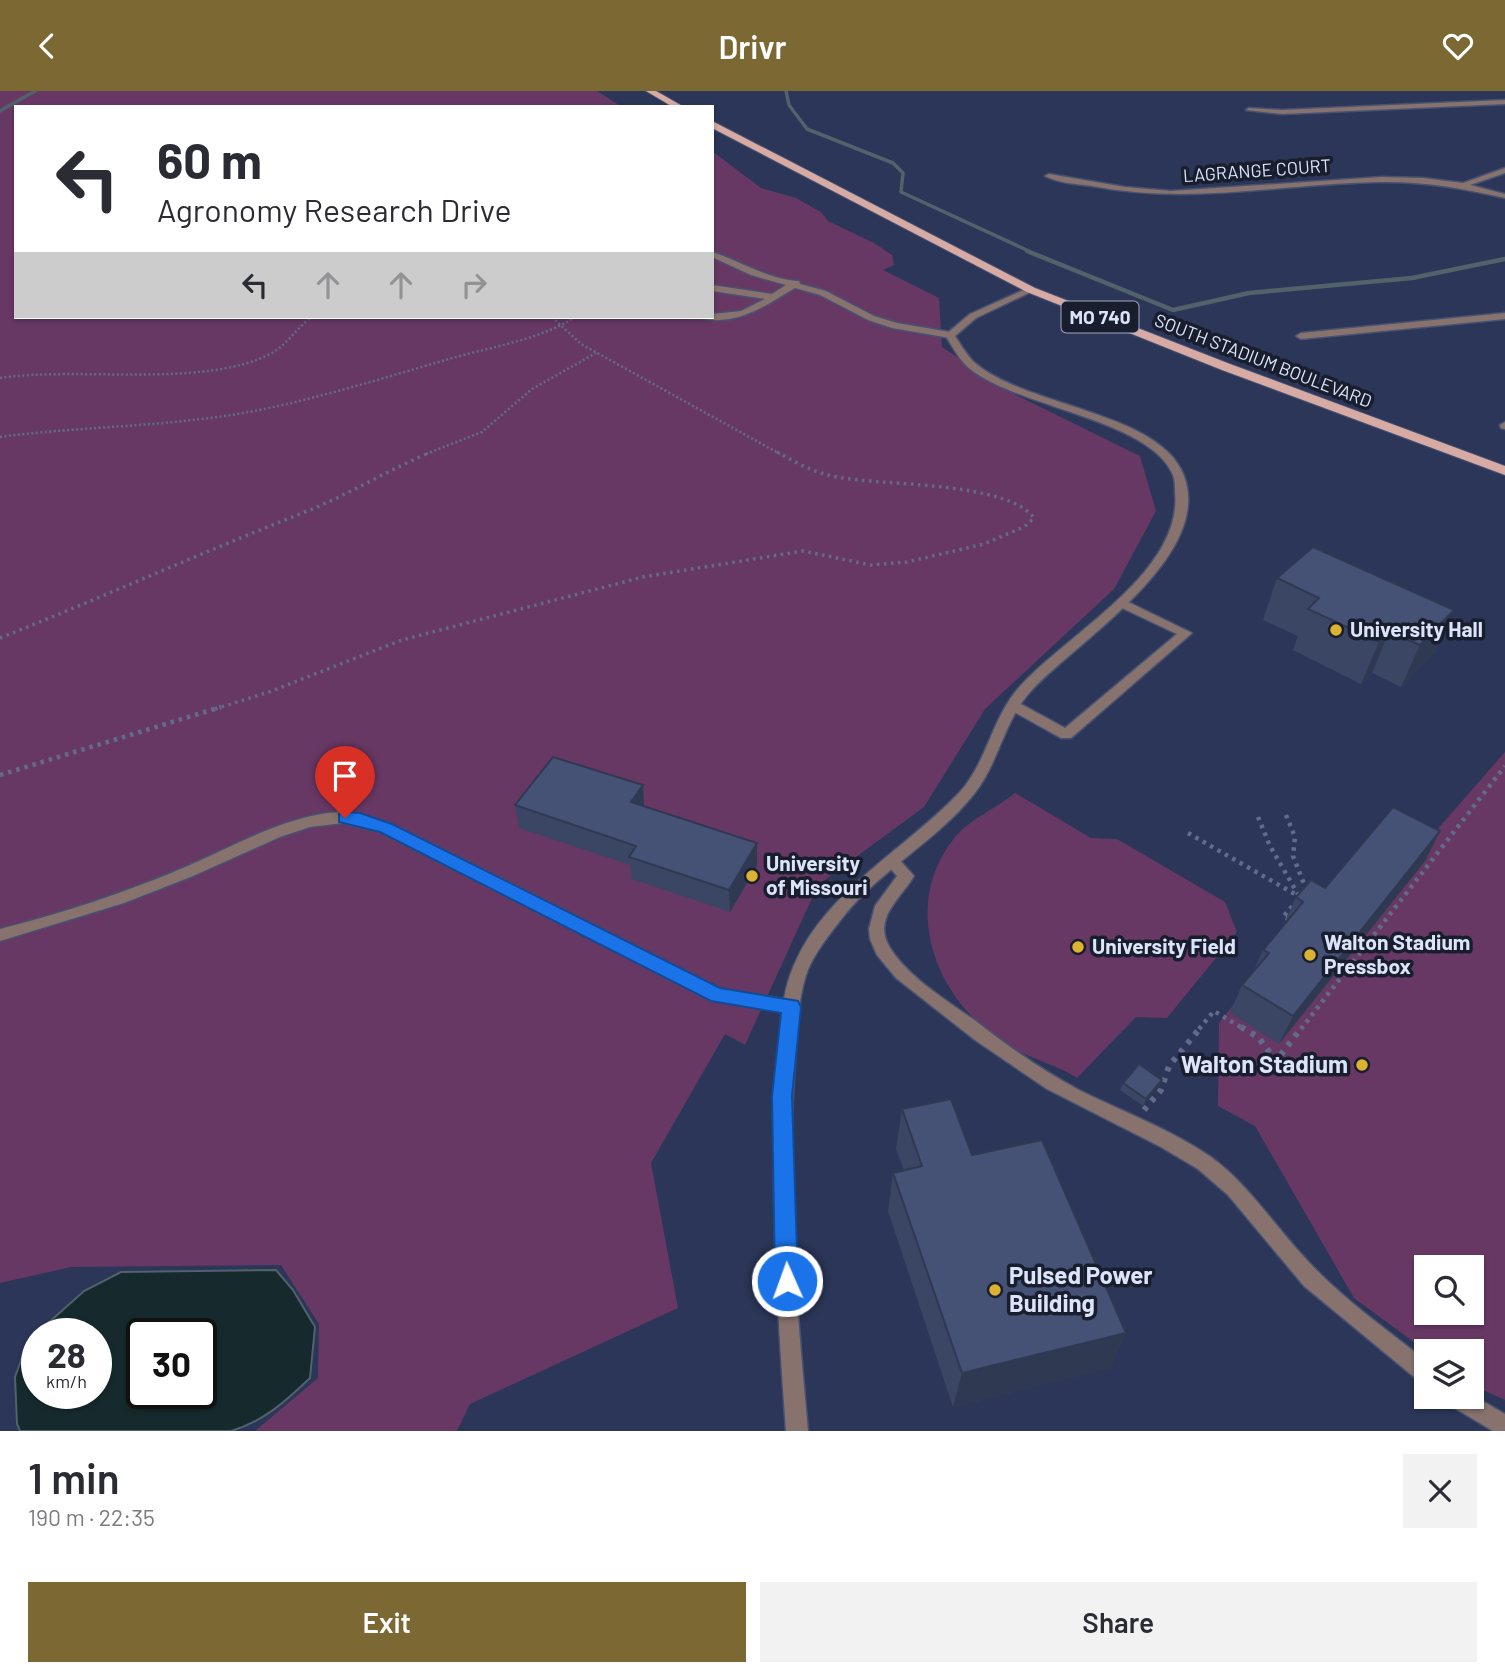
<!DOCTYPE html>
<html lang="en">
<head>
<meta charset="utf-8">
<style>
	:root { --surface:#fff; --page:#f2f2f3; --text:#2b2b33; --muted:#7c7c81; --accent:#7b6833 }
	body { margin:0; font-family:Barlow,sans-serif; background:var(--page); color:var(--text); height:100vh; display:flex; flex-direction:column; font-size:26px; white-space:nowrap }
	* { box-sizing:border-box; margin:0 }
	p { font-size:23px; color:var(--muted) }
	.icon { flex:none; width:38px; height:38px; fill:none; stroke:currentColor; stroke-width:2; stroke-linecap:round; stroke-linejoin:round }
	.map { position:relative; height:1340px; overflow:hidden }
	.sheet { display:flex; flex-direction:column; background:var(--surface); flex:1 }
	.sheet>* { flex:none }
	.hud { position:absolute; left:14px; top:14px; width:700px; height:214px; border-radius:0px; box-shadow:0 2px 5px #0004; background:#fff; color:var(--text); overflow:hidden }
	.tools { position:absolute; left:1414px; top:1164px; display:grid; gap:14px }
	.tools a { display:grid; place-items:center; width:70px; height:70px; border-radius:0px; background:var(--surface); box-shadow:0 2px 5px #0004; font-size:35px }
	.speed { position:absolute; left:21px; top:1227px; display:flex; gap:14px; font-size:35px; font-weight:700; text-align:center }
	.speed>* { display:grid; place-content:center; width:91px; height:91px; border-radius:50%; background:var(--surface); box-shadow:0 2px 5px #0004; line-height:1 }
	.speed small { font-size:18px; font-weight:400 }
	.speed .limit { border:4px solid #111; border-radius:10px; background:#fff; color:#111 }
	.pin { position:absolute; display:grid; place-items:center; width:60px; height:60px; color:#fff; margin:-72px -30px; border-radius:50% 50% 50% 0; rotate:-45deg; box-shadow:0 0 7px #0007 }
	.pin .icon { rotate:45deg }
	.me { position:absolute; width:77px; margin:-38px; rotate:358deg; stroke-linejoin:round; filter:drop-shadow(0 0 5px #0008) }
	.turn { display:flex; align-items:center; gap:24px; height:147px; padding:0 28px; font-size:32px }
	.turn .icon { width:91px; height:91px; stroke-width:2.5 }
	.turn b { display:block; font-size:49px; line-height:60px }
	.lanes { display:flex; align-items:center; height:66px; padding:0 28px; background:#0003; justify-content:center; gap:35px; direction:ltr }
	.lanes .off { opacity:.35 }
	.round { display:grid; place-items:center; flex:none; width:74px; height:74px; border-radius:0px; background:var(--page) }
	.summary { display:flex; align-items:center; justify-content:space-between; height:119px; padding:0 28px }
	h1 { font-size:42px; font-weight:600; line-height:52px }
	.cta { display:flex; gap:14px; margin-top:auto; padding:14px 28px }
	.cta a { flex:1; height:80px; border-radius:0px; background:var(--accent); color:#fff; font-size:28px; font-weight:600; line-height:80px; text-align:center }
	.cta a+a { background:var(--page); color:var(--text) }
	header { display:flex; justify-content:space-between; align-items:center; height:91px; padding:0 28px; background:var(--accent); color:#fff; font-size:32px; font-weight:600 }
	.map>svg:first-child { display:block }
</style>
</head>
<body>
<header><svg class="icon" aria-label="back" viewBox="0 0 24 24"><path d="M15 5l-7 7 7 7"/></svg>Drivr<svg class="icon" aria-label="heart" viewBox="0 0 24 24"><path d="M12 20l-8-8c-3-5 5-10 8-4 3-6 11-1 8 4z"/></svg></header>
<div class="map">
<svg width="1505" height="1340" viewBox="0 0 1505 1340">
	<rect width="100%" height="100%" fill="#2b3658"/>
	<!-- green -->
	<g fill="#683865" fill-rule="evenodd">
		<path d="M 0,0 L 597,0 L 622,16 L 16,16 L 16,226 L 712,226 L 712,60 L 761,97 L 796,107 L 821,121 L 828,130 L 874,152 L 892,164 L 894,174 L 883,179 L 939,207 L 942,256 L 1016,304 L 1140,365 L 1156,420 L 1114,498 L 985,618 L 924,716 L 818,794 L 745,954 L 725,943 L 651,1072 L 678,1217 L 470,1313 L 457,1340 L 255,1340 L 318,1287 L 319,1233 L 281,1174 L 71,1176 L 0,1192 Z"/>
		<path d="M 1505,661 L 1505,1309 L 1472,1294 L 1472,1260 L 1426,1260 L 1354,1207 L 1255,1035 L 1218,1015 L 1219,932 L 1377,735 L 1422,756 ZM 1426,1176 L 1472,1176 L 1472,1222 L 1426,1222 Z"/>
		<path d="M 1015,702 L 1091,747 L 1117,748 L 1225,811 L 1237,841 L 1167,927 L 1136,926 L 1077,987 C 1052,971 1025,967 1000,950 C 934,904 900,814 955,746 C 970,728 997,717 1015,702 Z"/>
	</g>
	<!-- water -->
	<path fill="#162a2d" stroke="#51626a" stroke-width="2" fill-rule="evenodd" d="M 276,1179 L 293,1199 L 315,1236 L 310,1287 C 287,1309 263,1331 231,1340 L 20,1340 L 17,1333 L 15,1286 L 28,1250 L 84,1200 L 121,1181 ZM 37,1242 L 96,1242 L 96,1302 L 37,1302 ZM 142,1242 L 201,1242 L 201,1302 L 142,1302 Z"/>
	<g fill="none" stroke-linecap="round" stroke-linejoin="round">
		<!-- stream-far1 -->
		<g stroke="#51626a" stroke-width="3.5">
			<path d="M 786,0 L 789,14 L 807,38 L 893,72 L 903,82 L 901,101 L 1031,161"/>
			<path d="M 0,20 L 35,0"/>
		</g>
		<!-- stream -->
		<path stroke="#51626a" stroke-width="4.5" d="M 1027,160 L 1173,219 L 1249,202 L 1412,187 L 1505,168"/>
		<defs>
			<g id="service">
				<path d="M 712,161 C 741,170 769,189 799,190 L 800,193 L 826,200 L 874,225 L 897,232 L 950,241 L 955,244 L 950,247 L 892,237 L 868,229 L 820,204 L 795,197 C 765,215 739,234 703,228 L 702,226 L 712,226 L 712,223 L 741,220 L 765,208 L 712,200 L 712,194 L 772,203 L 786,194 L 751,184 L 712,166 Z"/>
				<path d="M 1124,509 L 1192,542 L 1071,647 L 1061,647 L 1009,618 L 1007,615 L 1009,612 L 1019,612 L 1065,637 L 1177,543 L 1120,516 L 1118,513 L 1120,510 Z"/>
				<path d="M 892,764 L 897,766 L 914,785 C 901,807 873,827 889,855 C 906,885 949,911 977,931 C 1009,956 1043,980 1079,999 C 1123,1021 1170,1038 1211,1066 C 1249,1094 1273,1133 1305,1167 C 1340,1206 1385,1237 1426,1270 L 1426,1293 L 1419,1290 L 1304,1195 L 1228,1104 L 1198,1078 L 1161,1056 L 1047,998 L 975,949 L 896,887 L 877,864 L 870,848 L 869,838 L 875,815 L 897,785 L 884,770 L 887,766 Z"/>
				<path d="M 1472,1304 L 1505,1323 L 1505,1340 L 1493,1340 L 1448,1313 L 1445,1306 Z"/>
			</g>
			<g id="minor">
				<path d="M 1505,9 L 1505,13 L 1282,23 L 1246,19 L 1249,17 L 1282,19 Z"/>
				<path d="M 1505,77 L 1505,82 L 1470,94 L 1505,103 L 1505,107 C 1463,97 1422,90 1379,91 C 1280,93 1191,114 1092,95 C 1077,93 1058,92 1045,85 L 1049,83 L 1125,96 L 1171,100 L 1381,86 L 1423,87 L 1463,92 Z"/>
				<path d="M 1028,197 L 1035,199 L 976,227 L 955,245 C 961,254 967,265 975,272 C 1026,316 1161,321 1184,385 C 1214,466 1076,551 1031,600 C 1004,629 999,672 974,703 C 937,750 881,778 843,826 C 830,843 813,863 806,884 C 797,913 797,944 795,973 C 785,1096 797,1218 808,1340 L 786,1340 C 776,1200 767,1061 782,921 L 711,909 L 381,741 L 343,732 L 310,736 L 280,746 L 193,785 L 124,812 L 0,850 L 0,838 C 63,822 124,802 183,777 C 230,757 277,729 328,722 C 350,719 371,726 391,733 L 720,898 L 784,908 C 801,813 899,765 959,702 C 986,673 991,631 1016,600 C 1062,545 1184,483 1175,400 C 1175,395 1175,389 1173,384 C 1150,328 1019,317 970,278 C 959,269 953,256 945,244 L 970,223 Z"/>
				<path d="M 1505,222 L 1505,228 L 1301,248 L 1296,245 L 1301,242 Z"/>
				<path d="M 1505,331 L 1505,338 L 1501,337 L 1500,334 Z"/>
			</g>
			<g id="primary">
				<path d="M 646,0 L 656,0 L 684,16 L 673,16 Z"/>
				<path d="M 712,30 L 1035,197 L 1230,273 L 1505,375 L 1505,384 L 1222,279 L 1027,201 L 712,37 Z"/>
			</g>
		</defs>
		<!-- service casing -->
		<use href="#service" stroke="#475272" stroke-width="3"/>
		<!-- minor casing -->
		<use href="#minor" stroke="#475272" stroke-width="3"/>
		<!-- primary casing -->
		<use href="#primary" stroke="#475272" stroke-width="2"/>
		<!-- path-far3 -->
		<g stroke="#626c8a" stroke-width="2.5" stroke-dasharray="2 2.5" stroke-linecap="butt">
			<path d="M 552,226 L 581,253 L 780,363"/>
			<path d="M 0,287 C 79,275 205,298 272,262 C 288,253 297,236 312,226"/>
			<path d="M 0,346 C 83,335 167,336 249,321 C 317,308 383,287 449,268 C 490,256 540,249 575,226"/>
			<path d="M 426,363 L 482,341 L 532,298 L 596,262"/>
		</g>
		<!-- path-far2 -->
		<g stroke="#626c8a" stroke-width="3.5" stroke-dasharray="2.5 4.5" stroke-linecap="butt">
			<path d="M 0,547 C 103,506 203,461 305,421 C 348,404 388,379 431,361"/>
			<path d="M 215,618 L 269,601 L 402,549 L 643,486 L 803,460 L 871,474 L 907,471 L 984,453 L 1024,436 L 1034,427 C 1007,390 882,395 837,386 C 814,382 797,372 777,361"/>
		</g>
		<!-- path-far1 -->
		<g stroke="#626c8a" stroke-width="4.5" stroke-dasharray="3.5 5" stroke-linecap="butt">
			<path d="M 0,684 L 221,616"/>
			<path d="M 1286,724 L 1295,746 L 1293,765 L 1306,798"/>
			<path d="M 1258,726 L 1270,755 L 1299,805"/>
			<path d="M 1188,742 L 1300,806"/>
			<path d="M 1289,828 L 1283,826 L 1294,813"/>
			<path d="M 1199,938 L 1214,920 L 1244,938"/>
			<path d="M 1301,938 L 1505,675"/>
		</g>
		<!-- path -->
		<g stroke="#626c8a" stroke-width="6" stroke-dasharray="4.5 7" stroke-linecap="butt">
			<path d="M 1241,936 L 1258,946 L 1276,970 L 1302,936"/>
			<path d="M 1144,1019 L 1161,999 L 1169,975 L 1201,936"/>
		</g>
		<!-- service -->
		<use href="#service" fill="#88726e" fill-rule="evenodd"/>
		<!-- minor -->
		<use href="#minor" fill="#88726e" fill-rule="evenodd"/>
		<!-- primary -->
		<use href="#primary" fill="#d7aba4" fill-rule="evenodd"/>
	</g>
	<!-- wall -->
	<g fill="#3b4665">
		<path d="M 1277,487 L 1436,560 L 1401,596 L 1372,582 L 1361,593 L 1293,559 L 1298,545 L 1263,529 Z"/>
		<path d="M 643,694 L 644,716 L 757,775 L 730,821 L 631,788 L 630,774 L 519,737 L 515,714 Z"/>
		<path d="M 1440,740 L 1425,770 L 1279,953 L 1230,922 L 1242,894 L 1253,881 L 1263,859 L 1284,833 L 1296,806 L 1325,797 Z"/>
		<path d="M 1162,989 L 1159,996 L 1143,1015 L 1120,999 L 1123,992 Z"/>
		<path d="M 902,1018 L 972,1064 L 1126,1242 L 1110,1277 L 953,1316 L 888,1120 L 893,1082 L 904,1079 L 896,1058 Z"/>
	</g>
	<!-- shaded-wall -->
	<g fill="#303952">
		<path d="M 1454,519 L 1436,560 L 1401,596 L 1420,554 Z"/>
		<path d="M 1389,541 L 1372,582 L 1361,593 L 1379,551 Z"/>
		<path d="M 643,694 L 644,716 L 631,711 Z"/>
		<path d="M 1440,740 L 1425,770 L 1279,953 L 1293,925 Z"/>
		<path d="M 757,752 L 757,775 L 730,821 L 729,799 Z"/>
		<path d="M 1162,989 L 1159,996 L 1143,1015 L 1146,1008 Z"/>
		<path d="M 1126,1242 L 1110,1277 L 953,1316 L 962,1282 Z"/>
	</g>
	<!-- building -->
	<g fill="#455175" stroke="#303952" stroke-width="2">
		<path d="M 1313,456 L 1454,519 L 1420,554 L 1389,541 L 1379,551 L 1308,518 L 1319,507 L 1277,487 Z"/>
		<path d="M 553,666 L 643,694 L 631,711 L 757,752 L 729,799 L 629,766 L 636,755 L 515,714 Z"/>
		<path d="M 1393,716 L 1440,740 L 1293,925 L 1242,894 L 1269,862 L 1263,859 L 1303,811 L 1296,806 L 1311,789 L 1325,797 Z"/>
		<path d="M 1139,973 L 1162,989 L 1146,1008 L 1123,992 Z"/>
		<path d="M 951,1008 L 972,1064 L 1042,1049 L 1126,1242 L 962,1282 L 893,1082 L 922,1075 L 902,1018 Z"/>
	</g>
	<!-- route -->
	<path fill="#1a73e8" stroke="#114b97" stroke-width="2" d="M 345,721 L 360,722 L 392,733 L 720,897 L 798,910 L 801,916 L 792,1005 L 798,1190 L 795,1198 L 787,1201 L 779,1198 L 775,1190 L 772,1005 L 781,922 L 711,910 L 380,741 L 339,731 L 339,723 Z"/>
	<!-- markers -->
	<g fill="#dcb233" stroke="#191e2e" stroke-width="2.5">
		<circle cx="1336" cy="539" r="7"/>
		<circle cx="752" cy="785" r="7"/>
		<circle cx="1078" cy="856" r="7"/>
		<circle cx="1310" cy="864" r="7"/>
		<circle cx="1362" cy="974" r="7"/>
		<circle cx="995" cy="1199" r="7"/>
	</g>
	<g text-anchor="middle" stroke-width="7" stroke-linejoin="round" paint-order="stroke">
		<!-- far-street labels -->
		<g font-size="18" fill="#dce4fa" stroke="#191e2e">
			<text transform="translate(1257 80) rotate(-4)" y="6">LAGRANGE COURT</text>
			<text transform="translate(1263 270) rotate(21)" y="6">SOUTH STADIUM BOULEVARD</text>
		</g>
		<!-- shield labels -->
		<rect fill="#191e2e" stroke="#a2a9bd" stroke-width="2" x="1061.5" y="210.5" width="77" height="31" rx="5"/>
		<g font-size="19" font-weight="bold" fill="#dce4fa">
			<text x="1100" y="233">MO 740</text>
		</g>
		<!-- poi labels -->
		<g font-size="21" font-weight="bold" fill="#dce4fa" stroke="#191e2e" text-anchor="start">
			<text x="1350" y="546">University Hall</text>
			<text x="766" y="780">University<tspan x="766" dy="24">of Missouri</tspan></text>
			<text x="1324" y="859">Walton Stadium<tspan x="1324" dy="24">Pressbox</tspan></text>
			<text x="1092" y="863">University Field</text>
		</g>
		<!-- near-poi labels -->
		<g font-size="24" font-weight="bold" fill="#dce4fa" stroke="#191e2e" text-anchor="end">
			<text x="1348" y="982">Walton Stadium</text>
			<text x="1009" y="1193" text-anchor="start">Pulsed Power<tspan x="1009" dy="28">Building</tspan></text>
		</g>
	</g>
</svg>
<div class="tools">
<a><svg class="icon" aria-label="search" viewBox="0 0 24 24"><circle cx="10" cy="10" r="6"/><path d="M15 15l6 6"/></svg></a>
<a><svg class="icon" aria-label="layers" viewBox="0 0 24 24"><path d="M12 4l9 5-9 5-9-5zM3 14l9 5 9-5"/></svg></a>
</div>
<div class="speed"><div>28<small>km/h</small></div><div class="limit">30</div></div>
<div class="pin" style="left:345px;top:727px;background:#d93025"><svg class="icon" aria-label="arrive" viewBox="0 0 24 24"><path d="M6 21V4h12l-3 4 3 4H6"/></svg></div>
<svg class="me" style="left:787px;top:1190px" viewBox="-20 -20 40 40"><circle r="17" fill="#1a73e8" stroke="#fff" stroke-width="3"/><path d="M0-11L8 9 0 5-8 9z" fill="#fff"/></svg>
<div class="hud">
<div class="turn"><svg class="icon" aria-label="left" viewBox="0 0 24 24"><path d="M17 20v-9H6M10 6l-5 5 5 5"/></svg><div><b>60 m</b>Agronomy Research Drive</div></div>
<div class="lanes"><svg class="icon" aria-label="left" viewBox="0 0 24 24"><path d="M17 20v-9H6M10 6l-5 5 5 5"/></svg><svg class="icon off" aria-label="ahead" viewBox="0 0 24 24"><path d="M12 20V5M6 11l6-6 6 6"/></svg><svg class="icon off" aria-label="ahead" viewBox="0 0 24 24"><path d="M12 20V5M6 11l6-6 6 6"/></svg><svg class="icon off" aria-label="right" viewBox="0 0 24 24"><path d="M7 20v-9h11M14 6l5 5-5 5"/></svg></div>
</div>
</div>
<section class="sheet">
<div class="summary"><div><h1>1 min</h1><p>190 m · 22:35</p></div><a class="round"><svg class="icon" aria-label="close" viewBox="0 0 24 24"><path d="M6 6l12 12M18 6L6 18"/></svg></a></div>
<div class="cta"><a>Exit</a><a>Share</a></div>
</section>
</body>
</html>
